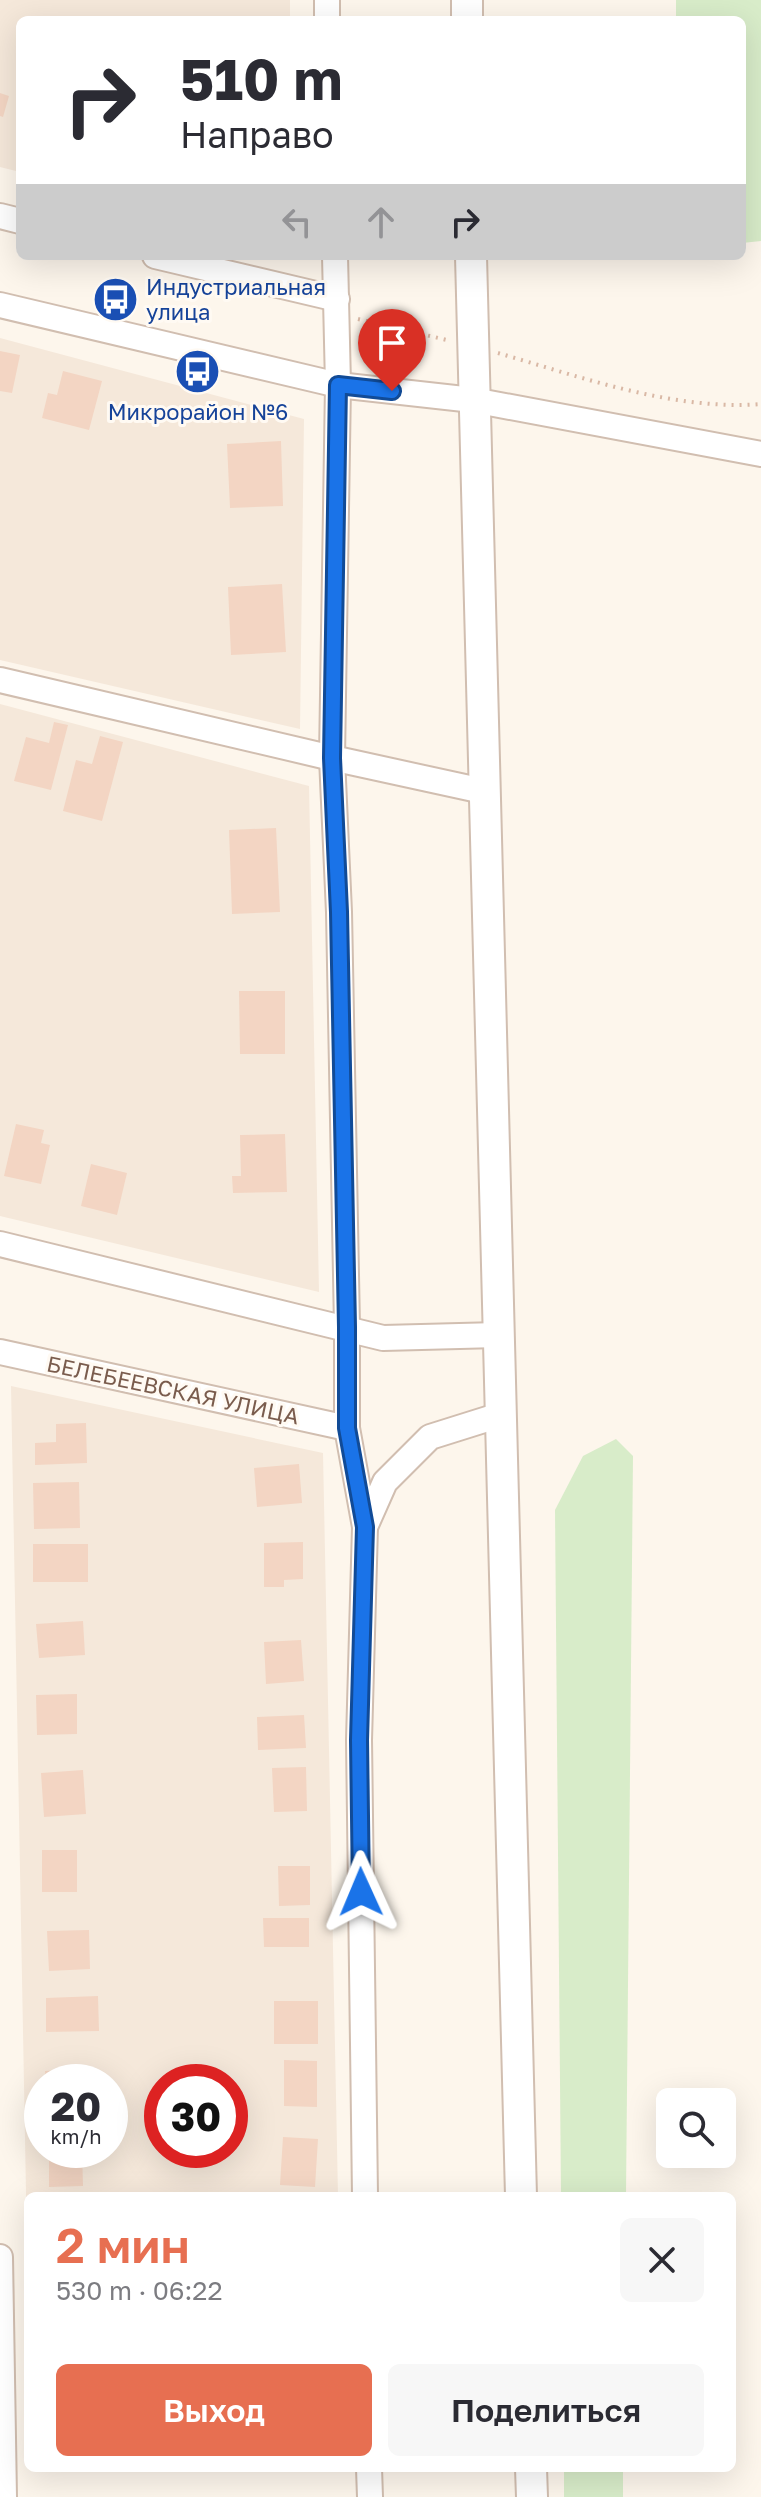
<!DOCTYPE html>
<html lang="ru">
<head>
<meta charset="utf-8">
<style>
	:root { --surface:#fff; --page:#f7f7f7; --text:#2b2b33; --muted:#7c7c81; --accent:#e76f51 }
	body { margin:0; font-family:"Golos Text",sans-serif; background:var(--page); color:var(--text); height:100vh; display:flex; flex-direction:column; font-size:30px; white-space:nowrap }
	* { box-sizing:border-box; margin:0 }
	p { font-size:26px; color:var(--muted) }
	.icon { flex:none; width:44px; height:44px; fill:none; stroke:currentColor; stroke-width:2; stroke-linecap:round; stroke-linejoin:round }
	.map { position:relative; flex:1; overflow:hidden }
	.panel { position:absolute; left:24px; top:2192px; width:712px; height:280px; display:flex; flex-direction:column; background:var(--surface); border-radius:12px; box-shadow:0 8px 32px #0002 }
	.panel>* { flex:none }
	.top-card { position:absolute; left:16px; top:16px; width:730px; height:244px; border-radius:12px; box-shadow:0 8px 32px #0002; background:#fff; color:var(--text); overflow:hidden }
	.buttons { position:absolute; left:656px; top:2088px; display:grid; gap:16px }
	.buttons a { display:grid; place-items:center; width:80px; height:80px; border-radius:12px; background:var(--surface); box-shadow:0 8px 32px #0002; font-size:40px }
	.speed { position:absolute; left:24px; top:2064px; display:flex; gap:16px; font-size:40px; font-weight:700; text-align:center }
	.speed>* { display:grid; place-content:center; width:104px; height:104px; border-radius:50%; background:var(--surface); box-shadow:0 8px 32px #0002; line-height:1 }
	.speed small { font-size:20px; font-weight:400 }
	.speed .limit { border:12px solid #d22; background:#fff; color:#111 }
	.pin { position:absolute; display:grid; place-items:center; width:68px; height:68px; color:#fff; margin:-82px -34px; border-radius:50% 50% 50% 0; rotate:-45deg; box-shadow:0 0 8px #0007 }
	.pin .icon { rotate:45deg }
	.me { position:absolute; width:88px; margin:-44px; rotate:359deg; stroke-linejoin:round; filter:drop-shadow(0 0 6px #0008) }
	.turn { display:flex; align-items:center; gap:28px; height:168px; padding:0 32px; font-size:36px }
	.turn .icon { width:104px; height:104px; stroke-width:2.5 }
	.turn b { display:block; font-size:56px; line-height:68px }
	.lanes { display:flex; align-items:center; height:76px; padding:0 32px; background:#0003; justify-content:center; gap:40px; direction:ltr }
	.lanes .off { opacity:.35 }
	.round { display:grid; place-items:center; flex:none; width:84px; height:84px; border-radius:12px; background:var(--page) }
	.head { display:flex; align-items:center; justify-content:space-between; height:136px; padding:0 32px }
	h1 { font-size:48px; font-weight:600; line-height:60px; color:var(--accent) }
	.primary-button { display:flex; gap:16px; margin-top:auto; padding:16px 32px }
	.primary-button a { flex:1; height:92px; border-radius:12px; background:var(--accent); color:#fff; font-size:32px; font-weight:600; line-height:92px; text-align:center }
	.primary-button a+a { background:var(--page); color:var(--text) }
	.map>svg:first-child { display:block }
</style>
</head>
<body>
<div class="map">
<svg width="761" height="2497" viewBox="0 0 761 2497">
	<rect width="100%" height="100%" fill="#fdf6ec"/>
	<!-- residential -->
	<g fill="#f5e8da" fill-rule="evenodd">
		<path d="M 0,0 L 290,0 L 290,20 L 20,20 L 20,172 L 0,167 Z"/>
		<path d="M 0,338 L 304,419 L 300,729 L 0,660 Z"/>
		<path d="M 0,704 L 309,786 L 319,1292 L 0,1216 Z"/>
		<path d="M 11,1386 L 323,1453 L 338,2196 L 28,2196 L 28,2300 ZM 42,2082 L 110,2082 L 110,2150 L 42,2150 ZM 162,2082 L 230,2082 L 230,2150 L 162,2150 Z"/>
	</g>
	<!-- green -->
	<g fill="#d8ecc9">
		<path d="M 676,0 L 761,0 L 761,241 L 742,243 L 742,20 L 676,20 Z"/>
		<path d="M 616,1439 L 633,1456 L 626,2196 L 561,2196 L 555,1510 L 583,1456 Z"/>
		<rect x="564" y="2468" width="59" height="29"/>
	</g>
	<!-- building -->
	<g fill="#f3d5c3">
		<path d="M 0,93 L 9,96 L 3,117 L 0,116 Z"/>
		<path d="M 0,351 L 20,355 L 12,393 L 0,391 Z"/>
		<path d="M 63,371 L 102,381 L 89,430 L 42,418 L 48,393 L 57,395 Z"/>
		<path d="M 281,441 L 283,506 L 230,508 L 227,444 Z"/>
		<path d="M 282,584 L 286,652 L 231,655 L 228,587 Z"/>
		<path d="M 54,722 L 68,725 L 51,790 L 14,781 L 26,737 L 49,743 Z"/>
		<path d="M 100,736 L 123,742 L 102,821 L 63,811 L 76,760 L 92,764 Z"/>
		<path d="M 276,828 L 280,912 L 232,914 L 229,830 Z"/>
		<path d="M 239,991 L 285,991 L 285,1054 L 240,1054 Z"/>
		<path d="M 16,1124 L 44,1130 L 41,1143 L 50,1145 L 41,1184 L 4,1176 Z"/>
		<path d="M 285,1134 L 287,1192 L 233,1193 L 232,1176 L 241,1176 L 240,1135 Z"/>
		<path d="M 91,1164 L 127,1173 L 117,1215 L 81,1206 Z"/>
		<path d="M 86,1423 L 87,1463 L 35,1465 L 35,1443 L 56,1442 L 56,1424 Z"/>
		<path d="M 299,1464 L 302,1503 L 257,1507 L 254,1468 Z"/>
		<path d="M 79,1482 L 80,1528 L 34,1529 L 33,1483 Z"/>
		<path d="M 303,1542 L 303,1579 L 284,1580 L 284,1587 L 264,1587 L 264,1543 Z"/>
		<rect x="33" y="1544" width="55" height="38"/>
		<path d="M 83,1621 L 85,1655 L 39,1658 L 36,1624 Z"/>
		<path d="M 301,1640 L 304,1681 L 266,1684 L 264,1642 Z"/>
		<path d="M 77,1694 L 77,1734 L 37,1735 L 36,1695 Z"/>
		<path d="M 304,1715 L 306,1748 L 258,1750 L 257,1717 Z"/>
		<path d="M 306,1767 L 307,1811 L 274,1812 L 272,1768 Z"/>
		<path d="M 83,1770 L 86,1814 L 44,1817 L 41,1773 Z"/>
		<rect x="42" y="1850" width="35" height="42"/>
		<path d="M 278,1866 L 310,1866 L 310,1905 L 279,1906 Z"/>
		<path d="M 263,1918 L 309,1918 L 309,1947 L 264,1947 Z"/>
		<path d="M 89,1930 L 90,1969 L 49,1971 L 47,1931 Z"/>
		<path d="M 98,1996 L 99,2031 L 46,2032 L 46,1998 Z"/>
		<rect x="274" y="2001" width="44" height="43"/>
		<path d="M 284,2060 L 317,2061 L 317,2107 L 284,2106 Z"/>
		<path d="M 89,2069 L 89,2082 L 46,2082 L 45,2071 Z"/>
		<path d="M 283,2137 L 318,2139 L 315,2187 L 280,2185 Z"/>
		<path d="M 49,2150 L 82,2150 L 83,2186 L 49,2187 Z"/>
	</g>
	<g fill="none" stroke-linecap="round" stroke-linejoin="round">
		<defs>
			<g id="minor">
				<path d="M 327,0 L 327,20"/>
				<path d="M 0,216 L 20,221"/>
				<path d="M 155,256 L 337,299"/>
				<path d="M 335,256 L 338,385 L 332,758 L 339,912 L 347,1327 L 347,1428 L 365,1527 L 359,1740 L 365,2196"/>
				<path d="M 0,305 L 338,385 L 473,400 L 761,454"/>
				<path d="M 0,680 L 332,758 L 483,791"/>
				<path d="M 0,1244 L 383,1338 L 498,1335"/>
				<path d="M 0,1352 L 347,1428"/>
				<path d="M 365,1527 L 385,1482 L 430,1437 L 500,1415"/>
				<path d="M 0,2257 L 4,2497 L 0,2496"/>
				<path d="M 369,2468 L 370,2497"/>
			</g>
			<g id="tertiary">
				<path d="M 467,0 L 467,20"/>
				<path d="M 471,256 L 521,2196"/>
				<path d="M 531,2468 L 532,2497"/>
			</g>
		</defs>
		<!-- minor casing -->
		<use href="#minor" stroke="#d1beb0" stroke-width="28"/>
		<!-- tertiary casing -->
		<use href="#tertiary" stroke="#d1beb0" stroke-width="34"/>
		<!-- path -->
		<g stroke="#d9b8a5" stroke-width="4" stroke-dasharray="2 6" stroke-linecap="butt">
			<path d="M 358,319 L 451,341"/>
			<path d="M 498,353 C 581,377 674,411 761,404"/>
		</g>
		<!-- minor -->
		<use href="#minor" stroke="#fff" stroke-width="24"/>
		<!-- tertiary -->
		<use href="#tertiary" stroke="#fff" stroke-width="30"/>
	</g>
	<g fill="none" stroke-linecap="round" stroke-linejoin="round">
		<defs>
			<path id="route" d="M 361,1892 L 359,1740 L 365,1527 L 347,1428 L 347,1327 L 339,912 L 332,758 L 338,385 L 392,391"/>
		</defs>
		<!-- route casing -->
		<use href="#route" stroke="#114b97" stroke-width="20"/>
		<!-- route -->
		<use href="#route" stroke="#1a73e8" stroke-width="14"/>
	</g>
	<!-- icons -->
	<defs>
		<symbol id="bus-disc" viewBox="-11 -11 22 22"><circle r="9.5" fill="#1a4fb4" stroke="#fffaf3"/><path d="M-5-6H5V4H4V6H2V4H-2V6H-4V4H-5ZM-3.5-4V0h7V-4ZM-3.5 1.2v1.5H-2V1.2ZM2 1.2v1.5H3.5V1.2Z" fill="#fff"/></symbol>
	</defs>
	<g fill-rule="evenodd">
		<use href="#bus-disc" x="90" y="274" width="51" height="51"/>
		<use href="#bus-disc" x="172" y="346" width="51" height="51"/>
	</g>
	<g text-anchor="middle" stroke-width="6" stroke-linejoin="round" paint-order="stroke">
		<!-- transit labels -->
		<g font-size="22" fill="#164399" stroke="#fffaf3" text-anchor="start">
			<text x="146" y="295">Индустриальная<tspan x="146" dy="25">улица</tspan></text>
			<text x="198" y="420" text-anchor="middle">Микрорайон №6</text>
		</g>
		<!-- street labels -->
		<g font-size="22" fill="#7a5c4d" stroke="#fffaf3">
			<text transform="translate(173 1390) rotate(12)" y="8">БЕЛЕБЕЕВСКАЯ УЛИЦА</text>
		</g>
	</g>
</svg>
<div class="buttons">
<a><svg class="icon" aria-label="search" viewBox="0 0 24 24"><circle cx="10" cy="10" r="6"/><path d="M15 15l6 6"/></svg></a>
</div>
<div class="speed"><div>20<small>km/h</small></div><div class="limit">30</div></div>
<div class="pin" style="left:392px;top:391px;background:#d93025"><svg class="icon" aria-label="arrive" viewBox="0 0 24 24"><path d="M6 21V4h12l-3 4 3 4H6"/></svg></div>
<svg class="me" style="left:361px;top:1892px" viewBox="-20 -20 40 40"><path d="M0-17L14 15 0 8-14 15z" fill="#1a73e8" stroke="#fff" stroke-width="4"/></svg>
<div class="top-card">
<div class="turn"><svg class="icon" aria-label="right" viewBox="0 0 24 24"><path d="M7 20v-9h11M14 6l5 5-5 5"/></svg><div><b>510 m</b>Направо</div></div>
<div class="lanes"><svg class="icon off" aria-label="left" viewBox="0 0 24 24"><path d="M17 20v-9H6M10 6l-5 5 5 5"/></svg><svg class="icon off" aria-label="ahead" viewBox="0 0 24 24"><path d="M12 20V5M6 11l6-6 6 6"/></svg><svg class="icon" aria-label="right" viewBox="0 0 24 24"><path d="M7 20v-9h11M14 6l5 5-5 5"/></svg></div>
</div>
<section class="panel">
<div class="head"><div><h1>2 мин</h1><p>530 m · 06:22</p></div><a class="round"><svg class="icon" aria-label="close" viewBox="0 0 24 24"><path d="M6 6l12 12M18 6L6 18"/></svg></a></div>
<div class="primary-button"><a>Выход</a><a>Поделиться</a></div>
</section>
</div>
</body>
</html>
